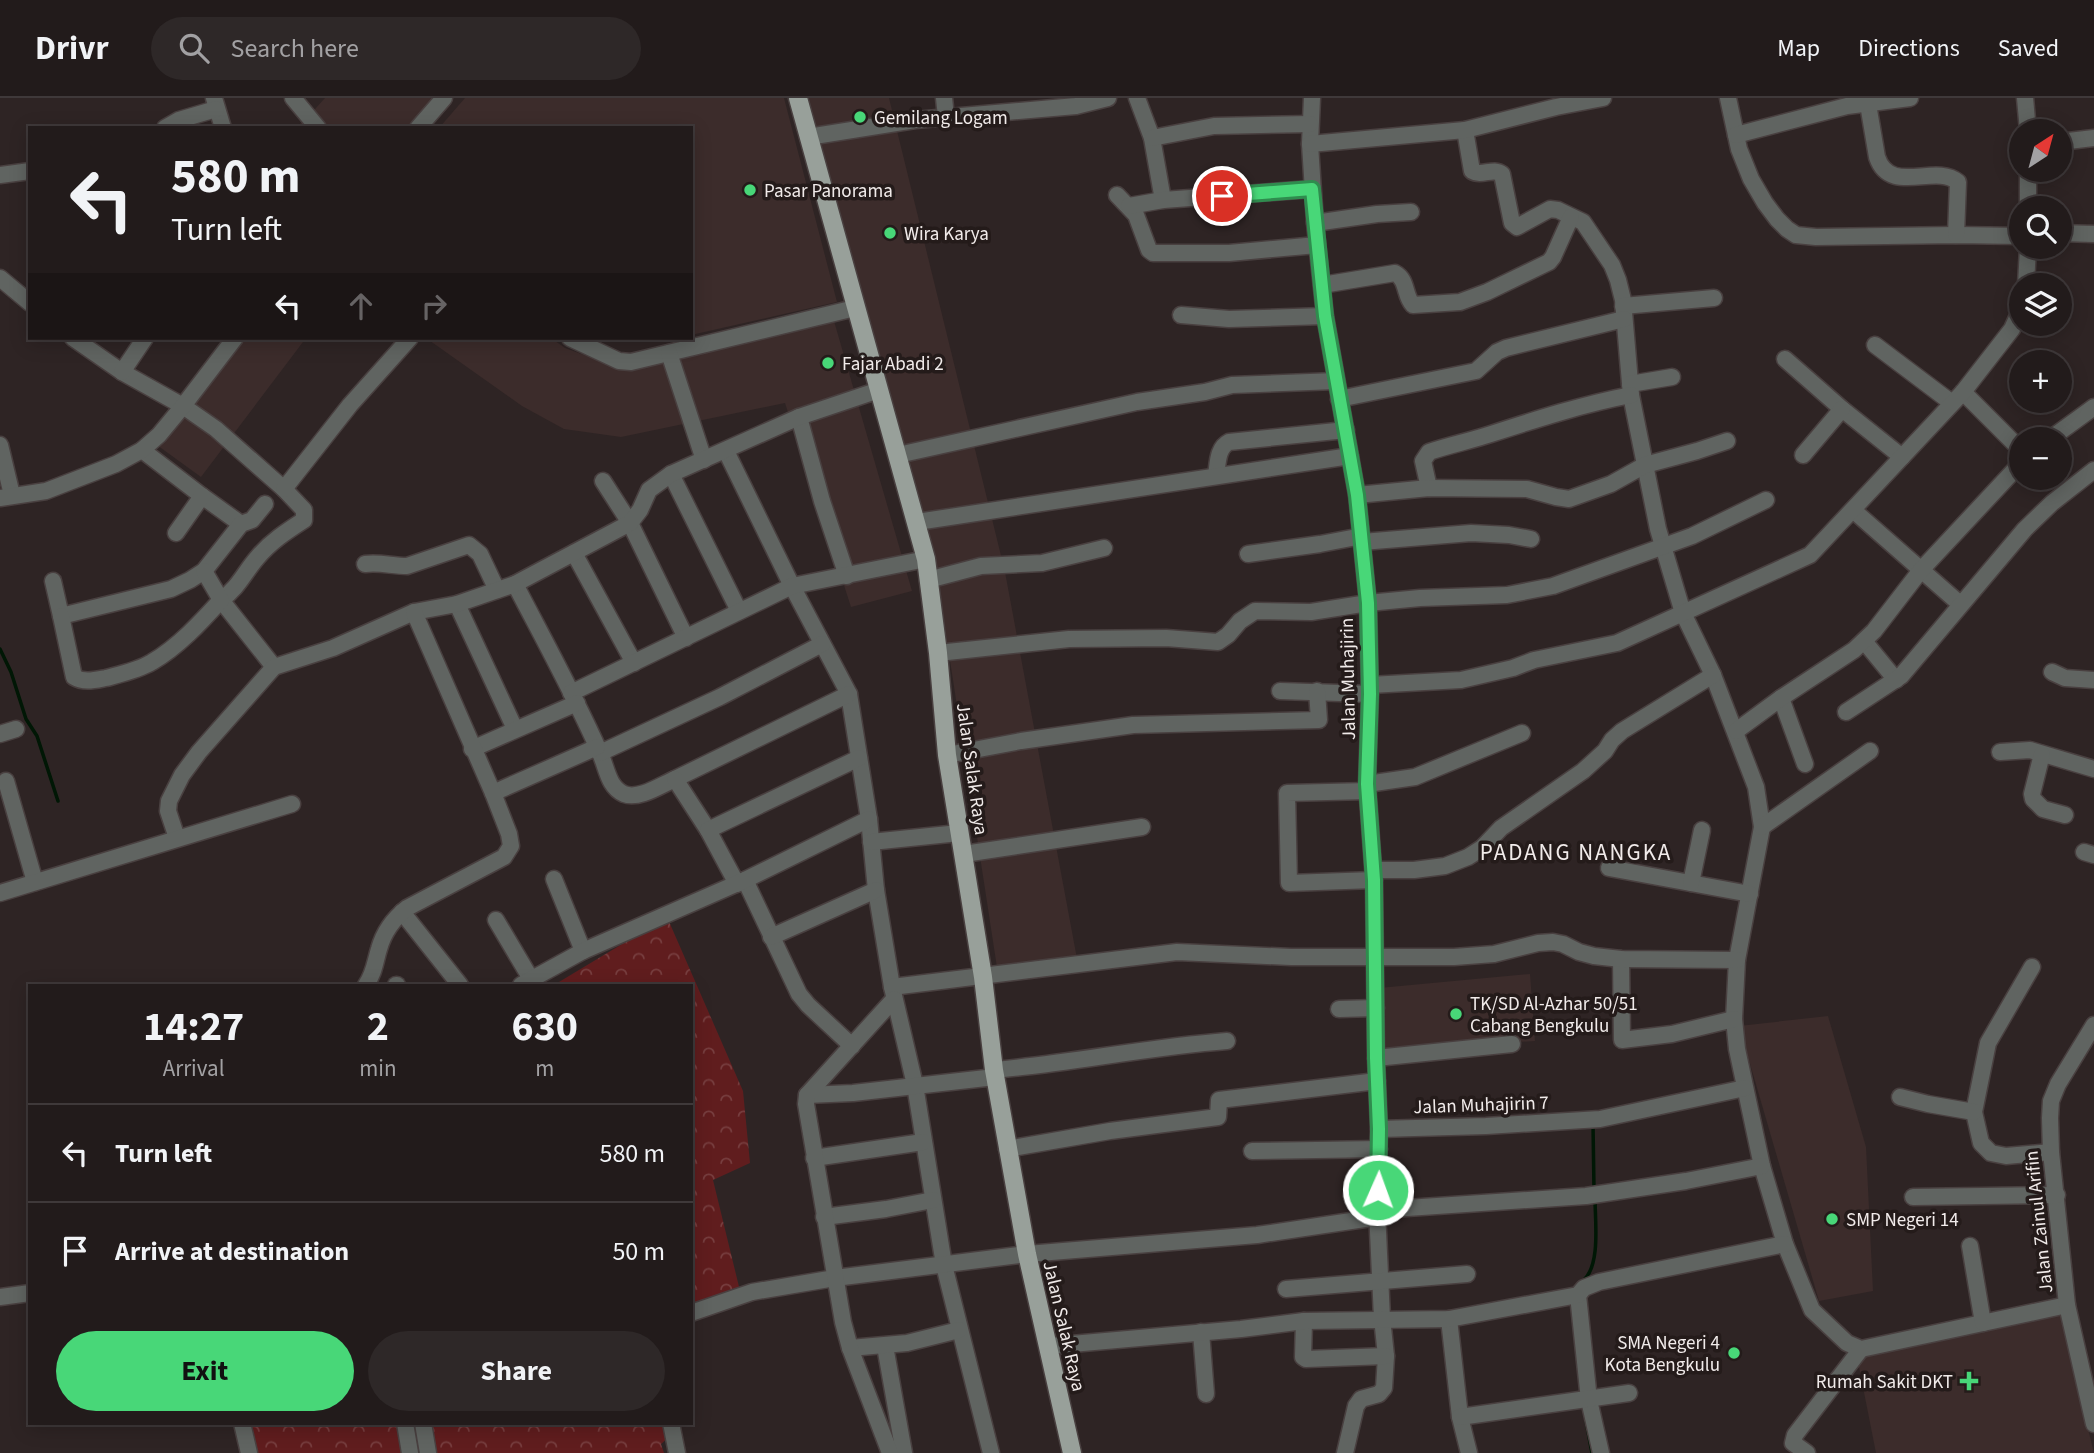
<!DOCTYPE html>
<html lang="en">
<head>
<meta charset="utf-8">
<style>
	:root { --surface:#221b1b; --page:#2e2828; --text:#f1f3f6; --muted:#a2a1a3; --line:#3f393a; --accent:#48d778 }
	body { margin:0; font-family:"Source Sans 3",sans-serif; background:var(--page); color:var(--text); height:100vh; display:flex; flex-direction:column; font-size:26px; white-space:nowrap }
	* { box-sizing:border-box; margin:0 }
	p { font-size:23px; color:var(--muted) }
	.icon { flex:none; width:38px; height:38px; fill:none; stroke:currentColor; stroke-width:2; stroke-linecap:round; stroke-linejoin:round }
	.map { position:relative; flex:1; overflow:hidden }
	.panel { position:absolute; left:28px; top:886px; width:665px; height:441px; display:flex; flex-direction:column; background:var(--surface); border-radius:0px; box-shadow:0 4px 18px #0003,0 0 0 2px var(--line) }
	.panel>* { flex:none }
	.guide { position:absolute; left:28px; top:28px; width:665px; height:214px; border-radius:0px; box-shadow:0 4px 18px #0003,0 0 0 2px var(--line); background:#221b1b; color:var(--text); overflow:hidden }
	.needle { width:46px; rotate:36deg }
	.buttons { position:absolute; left:2009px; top:21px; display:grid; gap:14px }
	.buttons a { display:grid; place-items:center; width:63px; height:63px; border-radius:50%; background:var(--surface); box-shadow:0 4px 18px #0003,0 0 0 2px var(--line); font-size:35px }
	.pin { position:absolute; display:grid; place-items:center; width:60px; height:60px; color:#fff; margin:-30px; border:4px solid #fff; border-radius:50%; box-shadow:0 2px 7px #0007 }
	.me { position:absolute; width:77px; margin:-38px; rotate:2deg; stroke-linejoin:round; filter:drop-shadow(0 0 5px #0008) }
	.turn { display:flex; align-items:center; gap:24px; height:147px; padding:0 28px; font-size:32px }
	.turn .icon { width:91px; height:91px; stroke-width:2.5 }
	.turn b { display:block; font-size:49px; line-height:60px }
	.lanes { display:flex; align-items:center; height:66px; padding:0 28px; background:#0003; justify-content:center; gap:35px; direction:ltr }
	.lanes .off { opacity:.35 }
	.eta { display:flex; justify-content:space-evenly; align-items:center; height:119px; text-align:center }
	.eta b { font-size:42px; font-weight:700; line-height:49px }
	.action { display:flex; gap:14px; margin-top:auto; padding:14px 28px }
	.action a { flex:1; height:80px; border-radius:42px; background:var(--accent); color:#111; font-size:28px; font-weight:700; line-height:80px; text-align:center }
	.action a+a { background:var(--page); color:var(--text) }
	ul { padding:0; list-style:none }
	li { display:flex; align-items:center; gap:21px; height:98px; padding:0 28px; border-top:2px solid var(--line) }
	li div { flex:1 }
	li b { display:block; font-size:26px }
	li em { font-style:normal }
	header { display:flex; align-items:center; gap:42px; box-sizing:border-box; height:98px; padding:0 35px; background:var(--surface); border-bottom:2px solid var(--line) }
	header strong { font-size:33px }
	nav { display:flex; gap:38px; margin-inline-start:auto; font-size:24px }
	.search { width:490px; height:63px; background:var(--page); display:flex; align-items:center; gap:18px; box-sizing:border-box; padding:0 24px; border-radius:38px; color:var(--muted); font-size:26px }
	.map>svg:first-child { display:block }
</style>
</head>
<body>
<header>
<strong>Drivr</strong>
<div class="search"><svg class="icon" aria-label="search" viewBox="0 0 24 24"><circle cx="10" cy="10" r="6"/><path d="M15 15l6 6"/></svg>Search here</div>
<nav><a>Map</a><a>Directions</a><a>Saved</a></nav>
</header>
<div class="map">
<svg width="2094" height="1355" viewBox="0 0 2094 1355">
	<defs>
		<pattern id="park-crowns" width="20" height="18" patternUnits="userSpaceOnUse" patternTransform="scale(1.75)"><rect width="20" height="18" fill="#601d1e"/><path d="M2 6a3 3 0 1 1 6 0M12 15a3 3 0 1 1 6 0" fill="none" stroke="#773e3f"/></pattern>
	</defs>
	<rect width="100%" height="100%" fill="#2e2424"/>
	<!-- built -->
	<g fill="#3c2c2b">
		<path d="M 325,0 L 439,0 L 415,30 L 295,30 L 307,20 Z"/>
		<path d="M 465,0 L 784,0 L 837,204 L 691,237 L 691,30 L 439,30 Z"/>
		<path d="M 808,0 L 889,0 L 1005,474 L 1078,866 L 998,876 L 940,497 Z"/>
		<path d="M 834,223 L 912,493 L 851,509 L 785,305 L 621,339 L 564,331 L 522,308 L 426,240 L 551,240 L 565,250 L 629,273 Z"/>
		<path d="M 229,240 L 306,240 L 201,379 L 150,342 Z"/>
		<path d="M 1530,876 L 1535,943 L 1379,952 L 1379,890 Z"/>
		<path d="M 1828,918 L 1866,1049 L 1873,1193 L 1819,1203 L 1739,928 Z"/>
		<path d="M 2059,1213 L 2094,1355 L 1876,1355 L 1858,1264 L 1863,1256 Z"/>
	</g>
	<!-- park -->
	<g fill="url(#park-crowns)">
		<path d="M 667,819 L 743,993 L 750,1065 L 713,1082 L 741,1197 L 691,1213 L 691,887 L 554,887 Z"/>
		<path d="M 241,1325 L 678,1325 L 678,1331 L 661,1346 L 664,1355 L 246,1355 Z"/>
	</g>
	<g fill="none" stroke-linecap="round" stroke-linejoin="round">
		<!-- stream -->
		<g stroke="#001705" stroke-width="3.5">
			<path d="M 0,551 L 11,574 L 26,621 L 37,638 L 58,703"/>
			<path d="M 1593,1026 L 1594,1092"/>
			<path d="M 1583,1183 C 1601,1167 1595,1123 1595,1100"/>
			<path d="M 1586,1323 L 1592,1355"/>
		</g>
		<defs>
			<g id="minor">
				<path d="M 214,0 L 223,30"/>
				<path d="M 293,0 L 318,30"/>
				<path d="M 944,0 L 946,19"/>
				<path d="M 1137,0 L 1152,40 L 1163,102"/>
				<path d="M 1312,0 L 1310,46 L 1315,125 L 1325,218 L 1357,397 L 1368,505 L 1370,596 L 1367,686 L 1374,782 L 1376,960 L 1379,1031 L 1377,1112 L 1382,1220 L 1386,1258 L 1384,1290 L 1379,1296 L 1361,1301 L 1356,1308 L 1345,1355"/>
				<path d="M 1728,0 L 1739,51 L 1751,81 L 1765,105 L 1777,121 L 1787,131 L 1796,137 L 1816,139 L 1956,137 L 2021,138"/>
				<path d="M 1865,0 L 1868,6 L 1877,59 C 1890,98 1935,65 1958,84 L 1956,137"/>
				<path d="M 2025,0 L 2028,33"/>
				<path d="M 165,30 L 179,22 L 216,11"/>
				<path d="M 418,30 L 444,0"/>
				<path d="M 1465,32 L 1472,73 C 1482,79 1493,69 1502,76 L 1512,125 L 1517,129 L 1550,111 L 1558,112 L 1583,124 L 1612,167 L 1618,182 L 1623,202 L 1631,297 L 1658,431 L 1683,515 L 1713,577 L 1756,689 L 1762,729 L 1737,862 L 1734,921 L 1737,951 L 1762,1068 L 1785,1146 L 1812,1212 L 1847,1245 L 1861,1251 L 2067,1207"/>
				<path d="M 1736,37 L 1847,8 L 1910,0"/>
				<path d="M 808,39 L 915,22 L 1076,8 L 1108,0"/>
				<path d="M 1152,40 L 1214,28 L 1310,26"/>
				<path d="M 2060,44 L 2094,40"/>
				<path d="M 1310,46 L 1465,32 L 1556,9 L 1603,0"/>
				<path d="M 2028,72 L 2028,110"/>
				<path d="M 0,77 L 30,73"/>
				<path d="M 1117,97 L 1136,117 L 1149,152 L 1153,155 L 1229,155 L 1317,147"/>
				<path d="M 1129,108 L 1163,102 L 1312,91"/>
				<path d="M 1315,125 L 1377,116 L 1411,114"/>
				<path d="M 2060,135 L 2094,136"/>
				<path d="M 0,180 L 30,205"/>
				<path d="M 1322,187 L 1395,175 C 1408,182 1404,198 1413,207 L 1460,204 L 1487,194 L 1549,164 L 1553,159 L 1571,119"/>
				<path d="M 2026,187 L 2028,149"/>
				<path d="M 1623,208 L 1714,200"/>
				<path d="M 1181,217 L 1229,221 L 1325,218"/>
				<path d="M 73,240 L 122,274 L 183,308 L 216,331 L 284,391 L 304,412 L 304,422 C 287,433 270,444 257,460 C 244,475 239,489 221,502 L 274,569"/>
				<path d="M 570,240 L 619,263 L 631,264 L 855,210"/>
				<path d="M 1875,247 L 1952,305"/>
				<path d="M 669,255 L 704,362"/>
				<path d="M 1785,261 L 1842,311 L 1902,359"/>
				<path d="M 122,274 L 145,240"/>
				<path d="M 1630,286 L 1672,279"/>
				<path d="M 1963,294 L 2021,352"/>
				<path d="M 1339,301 L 1476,273 L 1497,254 L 1506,250 L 1624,221"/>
				<path d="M 799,319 L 822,403 L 847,478"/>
				<path d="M 2050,341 L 2094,309"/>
				<path d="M 0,347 L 12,397"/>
				<path d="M 142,352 L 202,398 L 241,426"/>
				<path d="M 726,353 L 792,488 L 849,596 L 869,721 L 876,792 L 892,889 L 915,987 L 944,1167 L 991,1355"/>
				<path d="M 898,357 L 1137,304 L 1205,294 L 1232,287 L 1336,283"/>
				<path d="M 1803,357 L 1842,311"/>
				<path d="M 671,376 L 739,513"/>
				<path d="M 1216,377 C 1218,366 1217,350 1229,344 L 1346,332"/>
				<path d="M 603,383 L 630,425 L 686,540"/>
				<path d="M 1429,390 L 1423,363 L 1429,354 C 1449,347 1470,343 1491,336 C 1537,321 1584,306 1631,297"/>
				<path d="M 284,391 L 350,307 L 410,240"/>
				<path d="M 1357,397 L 1429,390 L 1527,391 L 1556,399 L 1569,401 L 1611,386 L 1645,367 L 1697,353 L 1727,343"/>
				<path d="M 0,400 L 46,393 L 116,366 L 142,352 L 159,337 L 183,308 L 235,240"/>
				<path d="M 1853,412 L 1960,506"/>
				<path d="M 917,424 L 1350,358"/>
				<path d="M 176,435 L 202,398"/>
				<path d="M 1362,444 L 1471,435 L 1509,437 L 1531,441"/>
				<path d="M 574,455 L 634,565"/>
				<path d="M 1248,456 L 1320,446 L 1362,438"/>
				<path d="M 365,466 C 380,464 392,468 407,468 L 469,447 L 480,456 L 497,492"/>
				<path d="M 928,482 L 981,468 L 1042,465 L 1104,450"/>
				<path d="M 53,483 L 61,518 L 171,491 L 190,482 L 204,473 L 241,426 L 252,422 L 265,406"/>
				<path d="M 515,486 C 544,542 575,598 600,655 C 607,670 608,689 624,696 C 639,702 661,687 675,681 L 849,596"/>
				<path d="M 457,506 L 515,631"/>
				<path d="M 61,518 L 74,579 C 84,585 95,582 106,580 C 121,576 139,572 152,564 C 178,549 201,524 221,502 L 204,473"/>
				<path d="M 1864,543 L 1896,582"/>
				<path d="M 938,555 L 1069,541 L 1166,540 L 1218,544 L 1228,537 L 1240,523 L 1255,513 L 1311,514 L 1368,505 L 1420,500 L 1507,497 L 1553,488 L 1692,438 L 1766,402"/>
				<path d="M 2052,574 L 2065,580 L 2094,582"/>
				<path d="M 1370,587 L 1461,582 L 1513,570 L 1534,562 L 1617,545 L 1810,457 L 1963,294 L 2012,231 L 2021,211"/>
				<path d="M 1280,593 L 1370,596"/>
				<path d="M 571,595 L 792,488 L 926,461"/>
				<path d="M 1781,600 L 1805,666"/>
				<path d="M 1846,614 L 1901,578 L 2025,431 L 2052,405 L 2094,372"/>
				<path d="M 1736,633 L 1781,600 L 1854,552 L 1874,533 L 1921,472 L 2021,365"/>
				<path d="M 0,636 L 16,631"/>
				<path d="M 472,651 L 577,605"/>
				<path d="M 2000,654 L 2030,652 L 2094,671"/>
				<path d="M 600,655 L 720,599 L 822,546"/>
				<path d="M 2042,656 L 2032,696 L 2033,701 L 2043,711 L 2065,717"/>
				<path d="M 947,657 L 1021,643 L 1133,627 L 1319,622 L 1317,593"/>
				<path d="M 675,681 L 708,732"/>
				<path d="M 6,683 L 35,784"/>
				<path d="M 1367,686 L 1415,679 L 1522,635"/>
				<path d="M 1368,693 L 1287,695 L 1289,785 L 1374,782"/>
				<path d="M 493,695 L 597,649"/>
				<path d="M 1762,729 L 1870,653"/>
				<path d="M 177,740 L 168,713 L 169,703 L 182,677 L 199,654 L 274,569 L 333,550 L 414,514 L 457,506 L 515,486 L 630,425 L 640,412 L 649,392 L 671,376 L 799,319 L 879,292"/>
				<path d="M 871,744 L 959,735"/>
				<path d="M 2084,754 L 2094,757"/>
				<path d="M 964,756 L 1142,729"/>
				<path d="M 1609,770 L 1750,796"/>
				<path d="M 1374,772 L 1414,772 L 1445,768 L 1468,759 L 1482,750 L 1501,730 L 1583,673 L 1605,653 L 1612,642 L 1622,633 L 1713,577"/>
				<path d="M 554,781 L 583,853"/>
				<path d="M 745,782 L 799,896 L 808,907 L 852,948"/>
				<path d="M 1691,785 L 1702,732"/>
				<path d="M 737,786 L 708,732 L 859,660"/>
				<path d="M 0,795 L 292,706"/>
				<path d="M 402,814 L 460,887"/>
				<path d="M 496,822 L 531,881"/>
				<path d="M 771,839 L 876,792"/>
				<path d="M 1621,861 L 1622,942 L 1672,936 L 1734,921"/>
				<path d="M 2032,869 L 1988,945 L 1974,1014 L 1981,1045 L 1991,1055 L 2006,1058 L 2051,1054"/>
				<path d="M 366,887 C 374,876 375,864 379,851 C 384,833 393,821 407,810 L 504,759 L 511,748 L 509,736 L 493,695 L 414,514"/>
				<path d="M 396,887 L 397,887"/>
				<path d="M 521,887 L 583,853 L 745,782 L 869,721"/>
				<path d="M 892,889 L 1177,854 L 1291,859 L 1454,859 L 1494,856 L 1538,845 L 1553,844 L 1563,846 L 1579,854 L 1594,858 L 1621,861 L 1737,862"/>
				<path d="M 1339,911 L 1376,910"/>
				<path d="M 2094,927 L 2058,986 L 2051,1003 L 2050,1020 L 2051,1054 L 2067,1207 L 2094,1326"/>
				<path d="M 1376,960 L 1512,946"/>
				<path d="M 994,972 C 1072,965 1149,949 1227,943"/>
				<path d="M 807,997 L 853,995 L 995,979"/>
				<path d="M 1900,999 L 1928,1006 L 1974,1014"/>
				<path d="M 1379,1031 L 1486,1028 L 1600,1021 L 1745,990"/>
				<path d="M 1007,1051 L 1110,1033 L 1218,1019 L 1219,1002 L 1377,983"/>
				<path d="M 1252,1053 L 1379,1051"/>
				<path d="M 814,1060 L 923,1044"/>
				<path d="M 1913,1099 L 2057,1097"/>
				<path d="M 1377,1112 L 1586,1098 L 1686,1083 L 1762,1068"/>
				<path d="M 824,1119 L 886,1111 L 933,1102"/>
				<path d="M 1970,1148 L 1983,1225"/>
				<path d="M 1286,1191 L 1467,1176"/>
				<path d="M 1578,1197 L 1589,1302 L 1601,1355"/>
				<path d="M 0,1199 L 30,1195"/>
				<path d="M 691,1215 L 752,1194 L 835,1180 L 1027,1156 L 1257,1137 L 1378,1119"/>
				<path d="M 1449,1221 L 1460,1319 L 1469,1355"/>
				<path d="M 1304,1223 L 1303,1259 L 1306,1261 L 1386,1258"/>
				<path d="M 1201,1234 L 1206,1296"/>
				<path d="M 885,1248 L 904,1355"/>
				<path d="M 1049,1248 L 1241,1231 L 1304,1223 L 1449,1221 L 1578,1197 L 1584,1190 L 1599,1184 L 1785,1146"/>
				<path d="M 850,1250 L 907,1245 L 959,1232"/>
				<path d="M 1460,1319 L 1629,1295"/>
				<path d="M 242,1325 L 249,1355"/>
				<path d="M 405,1325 L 410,1355"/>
				<path d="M 423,1325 L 428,1355"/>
				<path d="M 671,1325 L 677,1355"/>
				<path d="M 890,1355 L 850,1250 L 843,1224 L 806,1006 L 807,997 L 894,901"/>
				<path d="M 1807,1355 L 1793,1345 L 1795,1337 L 1861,1251"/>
			</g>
			<path id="major" d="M 798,0 L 926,461 L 938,555 L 947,657 L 983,879 L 994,972 L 1027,1156 L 1072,1355"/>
		</defs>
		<!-- minor casing -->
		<use href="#minor" stroke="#494040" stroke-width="19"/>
		<!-- major casing -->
		<use href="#major" stroke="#494040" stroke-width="21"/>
		<!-- minor -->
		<use href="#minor" stroke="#606461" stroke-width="16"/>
		<!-- major -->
		<use href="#major" stroke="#98a09a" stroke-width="18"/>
	</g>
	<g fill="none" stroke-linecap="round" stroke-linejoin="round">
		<defs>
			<path id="route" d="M 1222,98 L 1312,91 L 1325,218 L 1357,397 L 1368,505 L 1370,596 L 1367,686 L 1374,782 L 1376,960 L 1379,1031 L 1378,1092"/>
		</defs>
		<!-- route casing -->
		<use href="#route" stroke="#2f8c4e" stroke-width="18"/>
		<!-- route -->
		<use href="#route" stroke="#48d778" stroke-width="12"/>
	</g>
	<!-- markers -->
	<g fill="#48d778" stroke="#241b1a" stroke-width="2.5">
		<circle cx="860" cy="19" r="7"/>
		<circle cx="750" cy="92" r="7"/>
		<circle cx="890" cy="135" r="7"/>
		<circle cx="828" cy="265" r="7"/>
		<circle cx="1456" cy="916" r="7"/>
		<circle cx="1832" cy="1121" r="7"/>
		<circle cx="1734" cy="1255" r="7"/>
		<path d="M1965.5 1272.5h7v7h7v7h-7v7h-7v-7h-7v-7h7z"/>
	</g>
	<g text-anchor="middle" stroke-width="7" stroke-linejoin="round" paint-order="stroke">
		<!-- poi labels -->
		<g font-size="19" fill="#f1ebea" stroke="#241b1a" text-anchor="start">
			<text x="874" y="26">Gemilang Logam</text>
			<text x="764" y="99">Pasar Panorama</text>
			<text x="904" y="142">Wira Karya</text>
			<text x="842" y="272">Fajar Abadi 2</text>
			<text x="1470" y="912">TK/SD Al-Azhar 50/51<tspan x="1470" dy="22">Cabang Bengkulu</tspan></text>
			<text x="1846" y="1128">SMP Negeri 14</text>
			<text x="1720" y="1251" text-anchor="end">SMA Negeri 4<tspan x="1720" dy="22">Kota Bengkulu</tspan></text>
			<text x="1953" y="1290" text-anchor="end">Rumah Sakit DKT</text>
		</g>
		<!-- street labels -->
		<g font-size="19" fill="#f1ebea" stroke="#241b1a">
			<text transform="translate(1347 581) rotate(-91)" y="7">Jalan Muhajirin</text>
			<text transform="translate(973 671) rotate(82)" y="7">Jalan Salak Raya</text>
			<text transform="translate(1481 1006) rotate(-2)" y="7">Jalan Muhajirin 7</text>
			<text transform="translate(2038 1124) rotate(-96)" y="7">Jalan Zainul Arifin</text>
			<text transform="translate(1065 1228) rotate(77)" y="7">Jalan Salak Raya</text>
		</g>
		<!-- quarter labels -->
		<g font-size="23" letter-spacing="2" fill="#f1ebea" stroke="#241b1a">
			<text x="1576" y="762">PADANG NANGKA</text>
		</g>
	</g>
</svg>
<div class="buttons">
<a><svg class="needle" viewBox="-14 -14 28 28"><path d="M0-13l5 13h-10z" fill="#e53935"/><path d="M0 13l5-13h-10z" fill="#a2a1a3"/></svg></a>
<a><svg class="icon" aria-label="search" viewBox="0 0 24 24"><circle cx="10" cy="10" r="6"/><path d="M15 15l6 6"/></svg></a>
<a><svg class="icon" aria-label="layers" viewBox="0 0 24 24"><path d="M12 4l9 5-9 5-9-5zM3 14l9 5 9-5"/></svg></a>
<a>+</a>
<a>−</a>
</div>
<div class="pin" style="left:1222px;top:98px;background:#d93025"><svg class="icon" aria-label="arrive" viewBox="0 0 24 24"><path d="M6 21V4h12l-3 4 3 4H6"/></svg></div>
<svg class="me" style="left:1378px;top:1092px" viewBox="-20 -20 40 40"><circle r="17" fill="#48d778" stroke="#fff" stroke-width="3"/><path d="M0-11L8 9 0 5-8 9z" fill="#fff"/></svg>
<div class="guide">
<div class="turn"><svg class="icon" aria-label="left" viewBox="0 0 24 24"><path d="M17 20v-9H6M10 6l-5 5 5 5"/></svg><div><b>580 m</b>Turn left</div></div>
<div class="lanes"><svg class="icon" aria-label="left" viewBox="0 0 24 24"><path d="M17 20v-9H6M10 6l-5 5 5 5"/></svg><svg class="icon off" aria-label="ahead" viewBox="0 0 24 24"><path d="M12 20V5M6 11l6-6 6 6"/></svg><svg class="icon off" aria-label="right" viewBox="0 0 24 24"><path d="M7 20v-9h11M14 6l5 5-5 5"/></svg></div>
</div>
<section class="panel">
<div class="eta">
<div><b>14:27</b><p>Arrival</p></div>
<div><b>2</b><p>min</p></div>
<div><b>630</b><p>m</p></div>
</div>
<ul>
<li><svg class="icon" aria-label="left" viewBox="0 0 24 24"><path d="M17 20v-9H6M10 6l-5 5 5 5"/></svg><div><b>Turn left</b></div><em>580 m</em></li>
<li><svg class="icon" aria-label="arrive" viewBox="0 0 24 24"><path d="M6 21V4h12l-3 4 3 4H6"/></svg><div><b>Arrive at destination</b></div><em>50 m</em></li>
</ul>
<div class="action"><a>Exit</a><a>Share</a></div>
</section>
</div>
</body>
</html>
